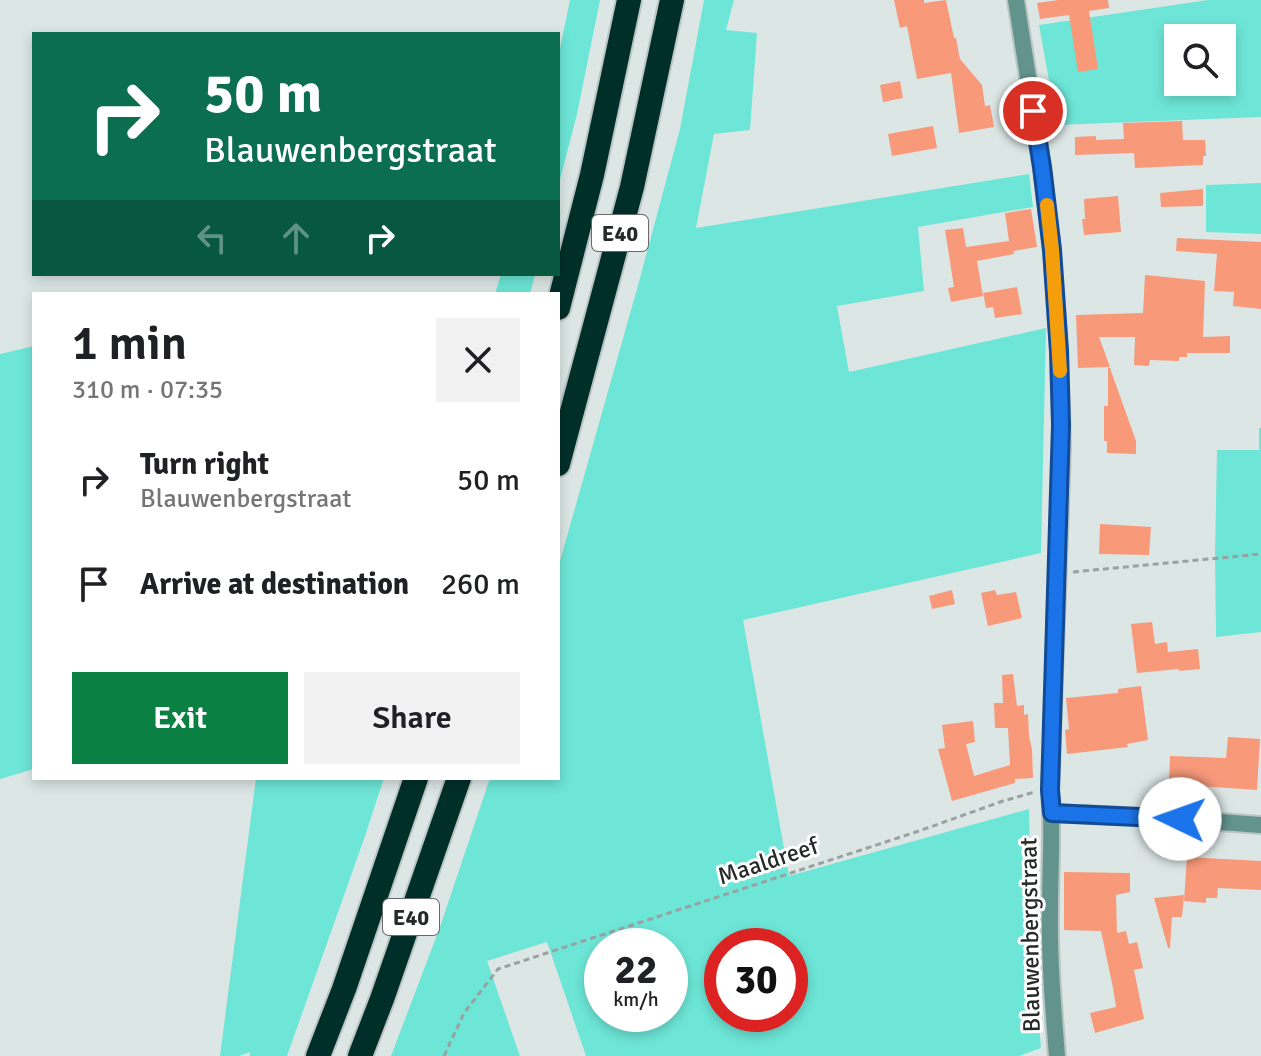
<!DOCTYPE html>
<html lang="en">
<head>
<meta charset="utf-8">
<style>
	:root { --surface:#fff; --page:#f2f2f2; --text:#202124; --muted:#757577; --accent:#0b8043 }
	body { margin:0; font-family:Signika,sans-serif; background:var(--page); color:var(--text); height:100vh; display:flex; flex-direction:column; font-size:30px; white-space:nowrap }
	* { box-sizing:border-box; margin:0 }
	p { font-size:26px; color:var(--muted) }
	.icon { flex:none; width:44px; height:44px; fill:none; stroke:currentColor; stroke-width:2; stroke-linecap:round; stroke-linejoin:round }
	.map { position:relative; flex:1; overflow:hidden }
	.panel { position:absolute; left:32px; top:292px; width:528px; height:488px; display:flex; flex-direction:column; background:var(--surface); border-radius:0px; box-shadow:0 4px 12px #0003 }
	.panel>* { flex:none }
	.guide { position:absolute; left:32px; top:32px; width:528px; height:244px; border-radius:0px; box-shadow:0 4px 12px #0003; background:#0b6e4f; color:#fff; overflow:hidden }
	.fabs { position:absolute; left:1164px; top:24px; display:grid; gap:16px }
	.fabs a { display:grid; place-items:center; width:72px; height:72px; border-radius:0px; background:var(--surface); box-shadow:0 4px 12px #0003; font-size:40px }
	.speed { position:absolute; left:584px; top:928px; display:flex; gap:16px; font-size:40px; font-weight:700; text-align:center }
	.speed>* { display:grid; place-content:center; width:104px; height:104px; border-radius:50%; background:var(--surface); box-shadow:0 4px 12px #0003; line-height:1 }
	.speed small { font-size:20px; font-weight:400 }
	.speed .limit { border:12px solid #d22; background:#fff; color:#111 }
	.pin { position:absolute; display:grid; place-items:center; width:68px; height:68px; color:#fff; margin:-34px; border:4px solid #fff; border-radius:50%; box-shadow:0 2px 8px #0007 }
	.me { position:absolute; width:88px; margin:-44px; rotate:273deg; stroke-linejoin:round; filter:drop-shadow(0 0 6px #0008) }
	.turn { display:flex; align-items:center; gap:28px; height:168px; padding:0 40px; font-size:36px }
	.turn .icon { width:104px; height:104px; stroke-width:2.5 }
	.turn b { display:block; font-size:56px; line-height:68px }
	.lanes { display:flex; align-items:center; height:76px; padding:0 40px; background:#0003; justify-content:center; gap:40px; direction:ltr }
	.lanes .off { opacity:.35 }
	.round { display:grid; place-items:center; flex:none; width:84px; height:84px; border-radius:0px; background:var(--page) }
	.head { display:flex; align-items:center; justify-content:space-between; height:136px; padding:0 40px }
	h1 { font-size:48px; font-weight:600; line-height:60px }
	.action { display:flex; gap:16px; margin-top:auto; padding:16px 40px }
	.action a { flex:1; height:92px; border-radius:0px; background:var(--accent); color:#fff; font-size:32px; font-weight:600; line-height:92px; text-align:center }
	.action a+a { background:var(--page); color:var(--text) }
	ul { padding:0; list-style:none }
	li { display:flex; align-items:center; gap:24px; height:104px; padding:0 40px }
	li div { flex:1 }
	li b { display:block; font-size:30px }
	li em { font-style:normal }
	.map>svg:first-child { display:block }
</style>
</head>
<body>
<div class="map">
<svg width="1261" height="1056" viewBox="0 0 1261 1056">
	<rect width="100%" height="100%" fill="#dce7e5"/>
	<!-- green -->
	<g fill="#6de6d7" fill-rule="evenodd">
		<path d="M 570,0 L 600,0 L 577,114 L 558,187 L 558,58 Z"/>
		<path d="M 704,0 L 734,0 L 726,30 L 757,33 L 750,130 L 714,134 L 696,228 L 1029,174 L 1033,207 L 918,227 L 924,291 L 837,306 L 849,372 L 1046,328 L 1041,553 L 743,620 L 789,876 L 1029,809 L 1031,927 L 1041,1048 L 1019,1056 L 586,1056 L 547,942 L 487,961 L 520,1056 L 391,1056 L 440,927 L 490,778 L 558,778 L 558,568 L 637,289 L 680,129 ZM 602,946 L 670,946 L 670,1014 L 602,1014 ZM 722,946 L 790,946 L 790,1014 L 722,1014 Z"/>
		<path d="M 1208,0 L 1261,0 L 1261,117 L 1057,125 L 1039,25 ZM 1178,38 L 1222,38 L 1222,82 L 1178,82 Z"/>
		<path d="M 1261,183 L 1261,234 L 1206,232 L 1206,185 Z"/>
		<path d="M 501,274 L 535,274 L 530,294 L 495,294 Z"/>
		<path d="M 34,346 L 34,769 L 0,779 L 0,354 Z"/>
		<path d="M 1259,428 L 1261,428 L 1261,632 L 1216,637 L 1215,554 L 1217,450 L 1259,450 Z"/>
		<path d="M 256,778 L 384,778 L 364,839 L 287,1056 L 250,1056 L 250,1052 L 239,1056 L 220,1056 Z"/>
	</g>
	<!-- building -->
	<g fill="#f8997a">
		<path d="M 894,0 L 924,0 L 924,3 L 946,0 L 954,38 L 956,38 L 960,59 L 982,85 L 985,106 L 990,105 L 994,127 L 959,133 L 951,73 L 917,79 L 907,26 L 900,28 Z"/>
		<path d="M 1058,0 L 1108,0 L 1109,8 L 1089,11 L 1098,69 L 1078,72 L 1069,15 L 1040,19 L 1037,3 Z"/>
		<path d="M 900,81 L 903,98 L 883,102 L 880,85 Z"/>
		<path d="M 1182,121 L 1183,140 L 1205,140 L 1206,156 L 1203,156 L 1203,165 L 1135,168 L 1134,153 L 1075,155 L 1075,137 L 1096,136 L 1096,140 L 1124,139 L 1123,123 Z"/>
		<path d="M 933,126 L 937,148 L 892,156 L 888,134 Z"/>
		<path d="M 1203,189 L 1203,206 L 1161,207 L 1160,193 Z"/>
		<path d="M 1118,196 L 1121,232 L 1084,235 L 1082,219 L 1085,219 L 1084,199 Z"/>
		<path d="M 1031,209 L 1037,247 L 1013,251 L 1014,254 L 977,261 L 983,296 L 951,302 L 948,288 L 954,287 L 945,230 L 963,228 L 966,247 L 1009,241 L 1005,213 Z"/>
		<path d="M 1177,238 L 1261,242 L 1261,309 L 1233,306 L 1234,292 L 1214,291 L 1217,254 L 1176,251 Z"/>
		<path d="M 1145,275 L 1205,281 L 1203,337 L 1230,336 L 1230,353 L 1187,353 L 1187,357 L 1179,357 L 1179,361 L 1150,360 L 1149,366 L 1134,365 L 1135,337 L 1099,337 L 1110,367 L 1078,368 L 1076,315 L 1143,313 Z"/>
		<path d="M 1017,287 L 1022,314 L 995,318 L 993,307 L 986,308 L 983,293 Z"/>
		<path d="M 1108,368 L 1110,368 L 1136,441 L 1136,454 L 1107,453 L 1107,441 L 1104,441 L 1104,406 L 1108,406 Z"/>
		<path d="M 1100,524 L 1151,527 L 1149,555 L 1099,554 Z"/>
		<path d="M 952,590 L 955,604 L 932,609 L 929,596 Z"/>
		<path d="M 995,590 L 997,595 L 1016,592 L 1022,618 L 988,626 L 981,593 Z"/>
		<path d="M 1152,622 L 1155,644 L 1167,642 L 1168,652 L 1198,649 L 1200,669 L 1179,671 L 1179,669 L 1137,673 L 1131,624 Z"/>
		<path d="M 1013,674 L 1017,706 L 1024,705 L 1024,715 L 1028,714 L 1029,736 L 1032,749 L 1033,778 L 1015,779 L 1015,783 L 952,801 L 938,749 L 945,748 L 942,725 L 973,721 L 975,742 L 966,744 L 974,776 L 1010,765 L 1008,728 L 995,728 L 994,703 L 1003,703 L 1002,675 Z"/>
		<path d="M 1141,686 L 1148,740 L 1127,744 L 1128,747 L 1067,754 L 1065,730 L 1069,729 L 1066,698 L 1118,693 L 1118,689 Z"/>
		<path d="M 1228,737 L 1260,739 L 1257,790 L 1169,784 L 1170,756 L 1226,758 Z"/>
		<path d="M 1187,857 L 1261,861 L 1261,890 L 1218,888 L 1217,898 L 1206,898 L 1206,903 L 1184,901 Z"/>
		<path d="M 1064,872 L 1130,873 L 1130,892 L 1116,895 L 1117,933 L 1126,931 L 1129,944 L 1137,942 L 1143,968 L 1134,970 L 1144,1019 L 1095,1033 L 1090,1013 L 1116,1007 L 1113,988 L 1101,931 L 1064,930 Z"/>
		<path d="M 1184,895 L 1182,917 L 1172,917 L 1170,948 L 1168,948 L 1154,898 Z"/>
	</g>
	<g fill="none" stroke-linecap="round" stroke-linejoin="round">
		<defs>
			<path id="minor" d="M 1052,813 L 1153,817 L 1261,825"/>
			<path id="tertiary" d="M 1016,0 L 1042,167 L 1052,250 L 1059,351 L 1062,449 L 1050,790 C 1053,829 1050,868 1050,907 C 1049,957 1053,1006 1057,1056"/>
			<g id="motorway">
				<path d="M 558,308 L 592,175 L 629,0"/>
				<path d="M 558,464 L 632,187 L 672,0"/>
				<path d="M 318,1056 L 344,989 L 416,778"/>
				<path d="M 360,1056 L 382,999 L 459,778"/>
			</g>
		</defs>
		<!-- minor casing -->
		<use href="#minor" stroke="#bbc5c3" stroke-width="20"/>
		<!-- tertiary casing -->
		<use href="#tertiary" stroke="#bbc5c3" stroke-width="20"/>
		<!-- motorway casing -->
		<use href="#motorway" stroke="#bbc5c3" stroke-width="28"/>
		<!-- path -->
		<g stroke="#99a2a0" stroke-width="3" stroke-dasharray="6 4" stroke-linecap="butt">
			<path d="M 1073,572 L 1261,554"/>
			<path d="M 444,1056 L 464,1013 L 498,969 L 919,831 L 1003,801 L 1035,792"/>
		</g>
		<!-- minor -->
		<use href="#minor" stroke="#62948d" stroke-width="16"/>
		<!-- tertiary -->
		<use href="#tertiary" stroke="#62948d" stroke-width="16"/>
		<!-- motorway -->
		<use href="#motorway" stroke="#002f2a" stroke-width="24"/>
	</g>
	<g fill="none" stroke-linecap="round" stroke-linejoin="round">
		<defs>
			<path id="route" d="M 1033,111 L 1042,167 L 1052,250 L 1059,351 L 1061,425 L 1050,790 L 1052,813 L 1180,819"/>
		</defs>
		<!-- route casing -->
		<use href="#route" stroke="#114b97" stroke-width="20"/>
		<!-- route -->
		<use href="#route" stroke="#1a73e8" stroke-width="14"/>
		<!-- slow -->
		<path stroke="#f59e0b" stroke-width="14" d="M 1047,205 L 1052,250 L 1060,371"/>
	</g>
	<g text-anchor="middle" stroke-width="6" stroke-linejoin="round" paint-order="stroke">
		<!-- shield labels -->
		<g fill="#fff" stroke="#676a69" stroke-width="2">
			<rect x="592" y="215" width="56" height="36" rx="6"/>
			<rect x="383" y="899" width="56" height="36" rx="6"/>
		</g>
		<g font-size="22" font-weight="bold" fill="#262a29">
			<text x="620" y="241">E40</text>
			<text x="411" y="925">E40</text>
		</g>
		<!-- street labels -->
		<g font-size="24" fill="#262a29" stroke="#fff">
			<text transform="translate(768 861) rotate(-18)" y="8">Maaldreef</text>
			<text transform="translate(1030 935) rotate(-91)" y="8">Blauwenbergstraat</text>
		</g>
	</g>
</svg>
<div class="fabs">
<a><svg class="icon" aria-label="search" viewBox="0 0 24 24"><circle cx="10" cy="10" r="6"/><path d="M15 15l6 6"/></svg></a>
</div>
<div class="speed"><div>22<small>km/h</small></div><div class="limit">30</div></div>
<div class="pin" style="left:1033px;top:111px;background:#d93025"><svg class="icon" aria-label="arrive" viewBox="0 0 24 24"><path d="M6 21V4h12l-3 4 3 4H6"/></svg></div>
<svg class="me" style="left:1180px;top:819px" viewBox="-20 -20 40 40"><circle r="19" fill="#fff"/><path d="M0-13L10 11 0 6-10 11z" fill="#1a73e8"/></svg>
<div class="guide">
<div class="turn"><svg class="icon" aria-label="right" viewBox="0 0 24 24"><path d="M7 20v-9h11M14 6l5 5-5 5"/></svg><div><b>50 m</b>Blauwenbergstraat</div></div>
<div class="lanes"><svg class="icon off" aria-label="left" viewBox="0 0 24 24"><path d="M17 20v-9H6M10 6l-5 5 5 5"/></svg><svg class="icon off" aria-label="ahead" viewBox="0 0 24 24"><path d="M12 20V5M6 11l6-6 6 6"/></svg><svg class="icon" aria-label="right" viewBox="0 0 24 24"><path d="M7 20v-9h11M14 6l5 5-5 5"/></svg></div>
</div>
<section class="panel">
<div class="head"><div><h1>1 min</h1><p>310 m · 07:35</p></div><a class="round"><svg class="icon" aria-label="close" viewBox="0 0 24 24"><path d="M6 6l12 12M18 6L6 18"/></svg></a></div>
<ul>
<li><svg class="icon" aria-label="right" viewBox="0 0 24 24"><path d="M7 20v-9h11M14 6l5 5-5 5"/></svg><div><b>Turn right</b><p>Blauwenbergstraat</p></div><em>50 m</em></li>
<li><svg class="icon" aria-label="arrive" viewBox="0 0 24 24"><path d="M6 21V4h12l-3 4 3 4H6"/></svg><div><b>Arrive at destination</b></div><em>260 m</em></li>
</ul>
<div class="action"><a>Exit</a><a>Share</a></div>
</section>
</div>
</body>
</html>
